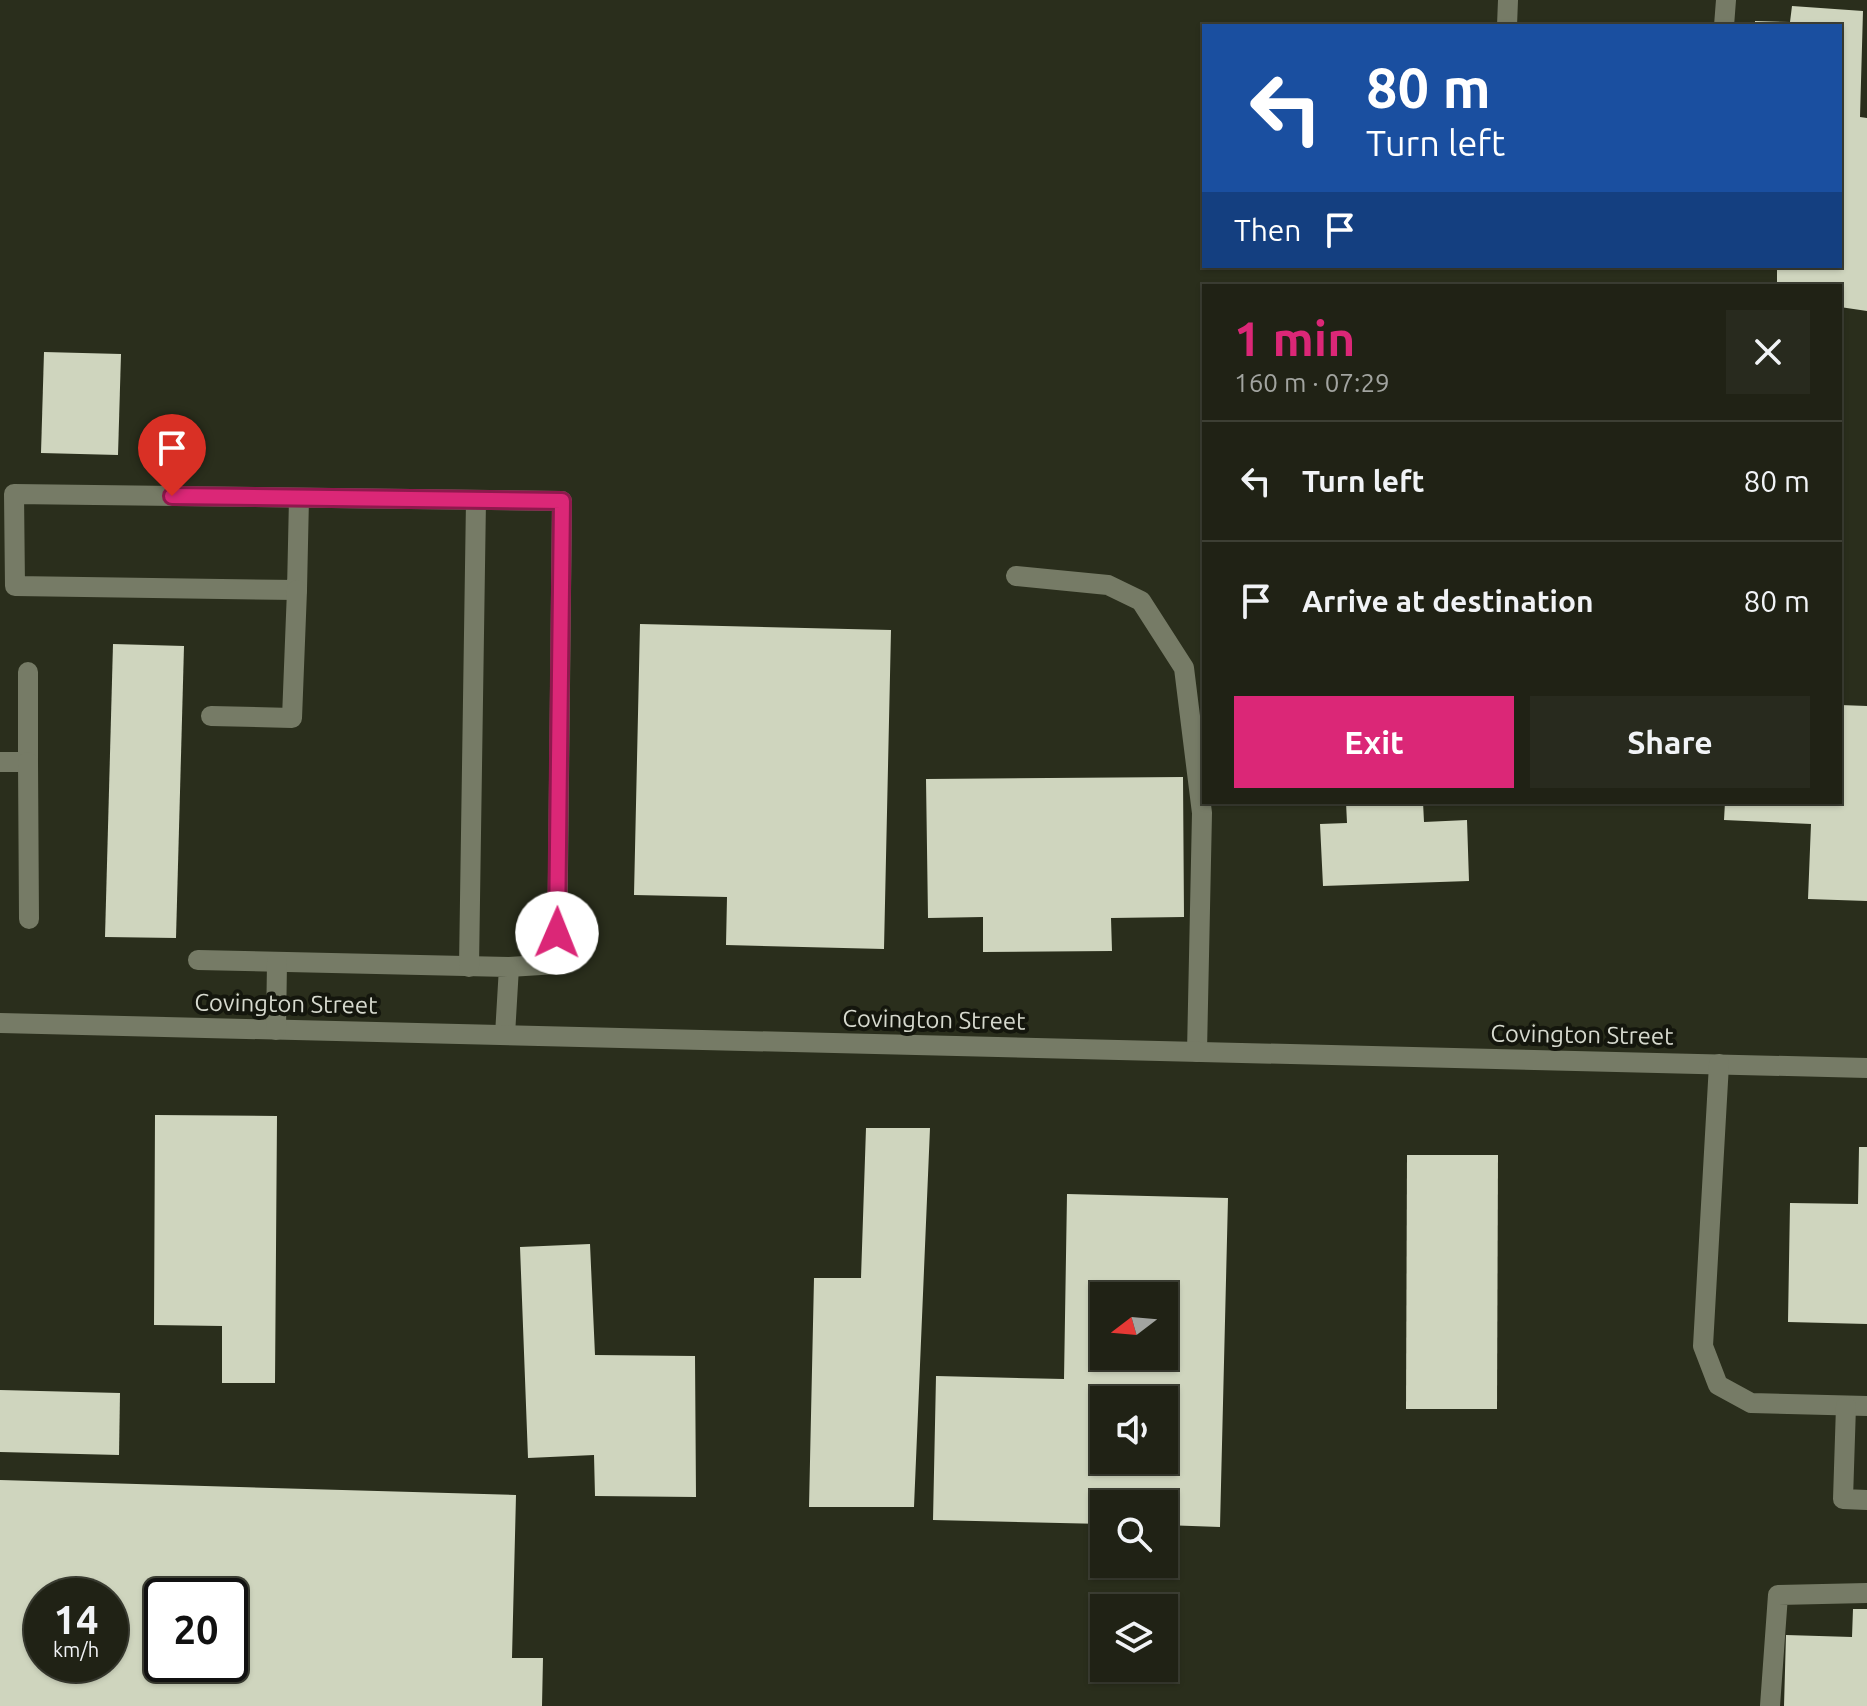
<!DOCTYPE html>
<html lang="en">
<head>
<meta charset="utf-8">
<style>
	:root { --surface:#202215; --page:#282a1e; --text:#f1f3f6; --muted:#a2a4a0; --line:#3d3f34; --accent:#db2777 }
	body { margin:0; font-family:Ubuntu,sans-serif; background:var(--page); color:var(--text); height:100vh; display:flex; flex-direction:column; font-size:30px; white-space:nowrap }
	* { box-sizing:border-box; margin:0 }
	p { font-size:26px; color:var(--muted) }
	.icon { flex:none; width:44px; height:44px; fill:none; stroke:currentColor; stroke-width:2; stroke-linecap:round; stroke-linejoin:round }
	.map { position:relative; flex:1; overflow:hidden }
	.side { position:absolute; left:1202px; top:284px; width:640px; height:520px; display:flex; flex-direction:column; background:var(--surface); border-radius:0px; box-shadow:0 2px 6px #0004,0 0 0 2px var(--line) }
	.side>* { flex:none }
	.top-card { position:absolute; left:1202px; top:24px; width:640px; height:244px; border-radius:0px; box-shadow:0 2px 6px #0004,0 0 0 2px var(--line); background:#1a4fa0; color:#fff; overflow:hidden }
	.needle { width:52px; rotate:254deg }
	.controls { position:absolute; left:1090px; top:1282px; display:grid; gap:16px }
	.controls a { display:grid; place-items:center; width:88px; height:88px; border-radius:0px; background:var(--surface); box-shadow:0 2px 6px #0004,0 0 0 2px var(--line); font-size:40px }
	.speed { position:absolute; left:24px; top:1578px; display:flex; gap:16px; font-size:40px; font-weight:700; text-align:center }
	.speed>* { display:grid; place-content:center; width:104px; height:104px; border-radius:50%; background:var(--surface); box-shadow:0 2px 6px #0004,0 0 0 2px var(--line); line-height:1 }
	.speed small { font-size:20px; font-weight:400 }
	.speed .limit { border:4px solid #111; border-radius:12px; background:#fff; color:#111 }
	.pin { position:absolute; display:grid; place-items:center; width:68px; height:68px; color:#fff; margin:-82px -34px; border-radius:50% 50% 50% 0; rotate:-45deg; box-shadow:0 0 8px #0007 }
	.pin .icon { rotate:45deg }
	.me { position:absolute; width:88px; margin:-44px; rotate:1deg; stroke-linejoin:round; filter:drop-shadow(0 0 6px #0008) }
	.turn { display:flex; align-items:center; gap:28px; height:168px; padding:0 32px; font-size:36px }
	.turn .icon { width:104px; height:104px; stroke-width:2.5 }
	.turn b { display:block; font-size:56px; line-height:68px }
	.then { display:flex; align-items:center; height:76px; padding:0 32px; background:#0003; gap:16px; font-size:30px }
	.round { display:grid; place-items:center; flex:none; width:84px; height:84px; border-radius:0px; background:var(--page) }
	.summary { display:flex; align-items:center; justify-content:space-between; height:136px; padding:0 32px }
	h1 { font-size:48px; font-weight:600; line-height:60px; color:var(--accent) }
	.action { display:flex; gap:16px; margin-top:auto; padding:16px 32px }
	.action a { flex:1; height:92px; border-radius:0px; background:var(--accent); color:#fff; font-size:32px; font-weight:600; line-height:92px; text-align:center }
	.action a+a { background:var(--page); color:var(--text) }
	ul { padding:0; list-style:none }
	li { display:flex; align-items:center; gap:24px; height:120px; padding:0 32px; border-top:2px solid var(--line) }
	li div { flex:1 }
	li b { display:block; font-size:30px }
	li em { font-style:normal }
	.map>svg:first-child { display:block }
</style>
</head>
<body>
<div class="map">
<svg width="1867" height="1706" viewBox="0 0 1867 1706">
	<rect width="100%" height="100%" fill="#2a2e1c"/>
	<!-- building -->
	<g fill="#cfd5be" fill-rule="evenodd">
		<path d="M 1792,6 L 1863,11 L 1860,117 L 1867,118 L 1867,311 L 1840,307 L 1840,286 L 1777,286 L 1777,266 L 1840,266 L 1840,26 L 1755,26 L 1755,21 L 1790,22 Z"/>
		<path d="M 44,352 L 121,354 L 118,455 L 41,453 Z"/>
		<path d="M 640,624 L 891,630 L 884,949 L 726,945 L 727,897 L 634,895 Z"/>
		<path d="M 113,644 L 184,646 L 176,938 L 105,937 Z"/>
		<path d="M 1840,705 L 1867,706 L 1867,901 L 1808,899 L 1811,824 L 1724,820 L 1725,802 L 1840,802 Z"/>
		<path d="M 1183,777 L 1184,917 L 1111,918 L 1112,951 L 983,952 L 983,917 L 928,918 L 926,779 Z"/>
		<path d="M 1346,802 L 1423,802 L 1424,822 L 1467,820 L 1469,881 L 1323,886 L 1320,824 L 1347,823 Z"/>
		<path d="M 155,1115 L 277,1116 L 275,1383 L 222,1383 L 222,1326 L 154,1325 Z"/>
		<path d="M 866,1128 L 930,1128 L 914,1507 L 809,1507 L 814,1278 L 861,1278 Z"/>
		<path d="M 1859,1147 L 1867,1147 L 1867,1324 L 1788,1322 L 1790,1203 L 1858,1204 Z"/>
		<path d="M 1407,1155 L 1498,1155 L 1497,1409 L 1406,1409 Z"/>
		<path d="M 1067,1194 L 1228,1198 L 1220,1527 L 1164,1525 L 1164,1504 L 1104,1504 L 1104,1524 L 933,1520 L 936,1376 L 1064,1379 ZM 1104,1296 L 1164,1296 L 1164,1356 L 1104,1356 ZM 1104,1400 L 1164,1400 L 1164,1460 L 1104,1460 Z"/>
		<path d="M 590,1244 L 595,1355 L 695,1356 L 696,1497 L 595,1496 L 594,1455 L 528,1458 L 520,1247 Z"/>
		<path d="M 0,1390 L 120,1393 L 119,1455 L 0,1452 Z"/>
		<path d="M 0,1480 L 516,1495 L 512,1658 L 543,1658 L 542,1706 L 0,1706 ZM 42,1596 L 110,1596 L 110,1664 L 42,1664 ZM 162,1596 L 230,1596 L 230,1664 L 162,1664 Z"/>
		<path d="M 1853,1609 L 1867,1609 L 1867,1706 L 1784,1706 L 1786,1635 L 1852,1637 Z"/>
	</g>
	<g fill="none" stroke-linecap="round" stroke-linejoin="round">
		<!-- minor -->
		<g stroke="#767b66" stroke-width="20">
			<path d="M 1507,26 L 1508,0"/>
			<path d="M 1724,26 L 1726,0"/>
			<path d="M 299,498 L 297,590 L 15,586 L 14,494 L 562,501 L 557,964 L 509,967"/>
			<path d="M 1016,576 L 1108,585 L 1141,601 L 1184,668 L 1202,813 L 1197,1052"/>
			<path d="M 211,716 L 292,718 L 297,590"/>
			<path d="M 0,762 L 28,762 L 28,672"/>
			<path d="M 28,762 L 29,919"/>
			<path d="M 198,960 L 509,967 L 505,1035"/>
			<path d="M 469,967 L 476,500"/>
			<path d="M 0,1023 L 1867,1068"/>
			<path d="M 276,1030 L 277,962"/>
			<path d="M 1719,1064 L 1703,1346 L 1718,1385 L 1751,1403 L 1867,1406"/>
			<path d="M 1846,1406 L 1843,1499 L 1867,1500"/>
			<path d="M 1770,1706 L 1778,1595 L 1867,1593"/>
		</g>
	</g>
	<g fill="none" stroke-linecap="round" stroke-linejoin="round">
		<defs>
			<path id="route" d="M 172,496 L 562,501 L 557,933"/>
		</defs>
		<!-- route casing -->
		<use href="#route" stroke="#8e194d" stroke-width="20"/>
		<!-- route -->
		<use href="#route" stroke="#db2777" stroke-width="14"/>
	</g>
	<g text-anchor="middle" stroke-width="8" stroke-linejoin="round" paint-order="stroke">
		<!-- street labels -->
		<g font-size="24" fill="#d6d9ce" stroke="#14160d">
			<text transform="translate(286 1004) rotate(1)" y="8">Covington Street</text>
			<text transform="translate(934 1020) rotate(1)" y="8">Covington Street</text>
			<text transform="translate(1582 1035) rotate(1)" y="8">Covington Street</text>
		</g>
	</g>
</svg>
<div class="controls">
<a><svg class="needle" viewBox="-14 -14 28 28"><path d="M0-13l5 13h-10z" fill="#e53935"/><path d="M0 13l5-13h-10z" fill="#a2a4a0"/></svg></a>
<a><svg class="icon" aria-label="sound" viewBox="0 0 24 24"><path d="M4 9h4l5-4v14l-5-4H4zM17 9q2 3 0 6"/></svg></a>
<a><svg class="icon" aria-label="search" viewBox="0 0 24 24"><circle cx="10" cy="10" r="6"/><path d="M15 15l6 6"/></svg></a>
<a><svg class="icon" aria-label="layers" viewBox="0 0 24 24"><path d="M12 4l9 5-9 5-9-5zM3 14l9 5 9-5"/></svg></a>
</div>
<div class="speed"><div>14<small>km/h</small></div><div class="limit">20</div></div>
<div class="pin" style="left:172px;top:496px;background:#d93025"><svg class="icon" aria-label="arrive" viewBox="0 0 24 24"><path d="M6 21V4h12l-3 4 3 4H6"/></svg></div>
<svg class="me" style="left:557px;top:933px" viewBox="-20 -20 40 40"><circle r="19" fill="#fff"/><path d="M0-13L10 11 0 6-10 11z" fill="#db2777"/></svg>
<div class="top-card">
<div class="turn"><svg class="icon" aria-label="left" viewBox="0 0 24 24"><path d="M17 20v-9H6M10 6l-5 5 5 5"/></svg><div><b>80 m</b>Turn left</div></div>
<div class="then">Then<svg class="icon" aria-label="arrive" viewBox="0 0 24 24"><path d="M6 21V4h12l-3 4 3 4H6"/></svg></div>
</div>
<section class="side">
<div class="summary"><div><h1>1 min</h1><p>160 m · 07:29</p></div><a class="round"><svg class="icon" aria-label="close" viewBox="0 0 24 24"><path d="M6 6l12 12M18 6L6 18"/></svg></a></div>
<ul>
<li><svg class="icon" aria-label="left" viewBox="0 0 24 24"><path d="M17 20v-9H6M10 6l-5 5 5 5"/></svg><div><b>Turn left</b></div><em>80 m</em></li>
<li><svg class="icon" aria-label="arrive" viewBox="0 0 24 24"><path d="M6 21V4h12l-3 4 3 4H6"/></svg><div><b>Arrive at destination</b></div><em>80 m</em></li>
</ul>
<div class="action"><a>Exit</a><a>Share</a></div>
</section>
</div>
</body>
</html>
